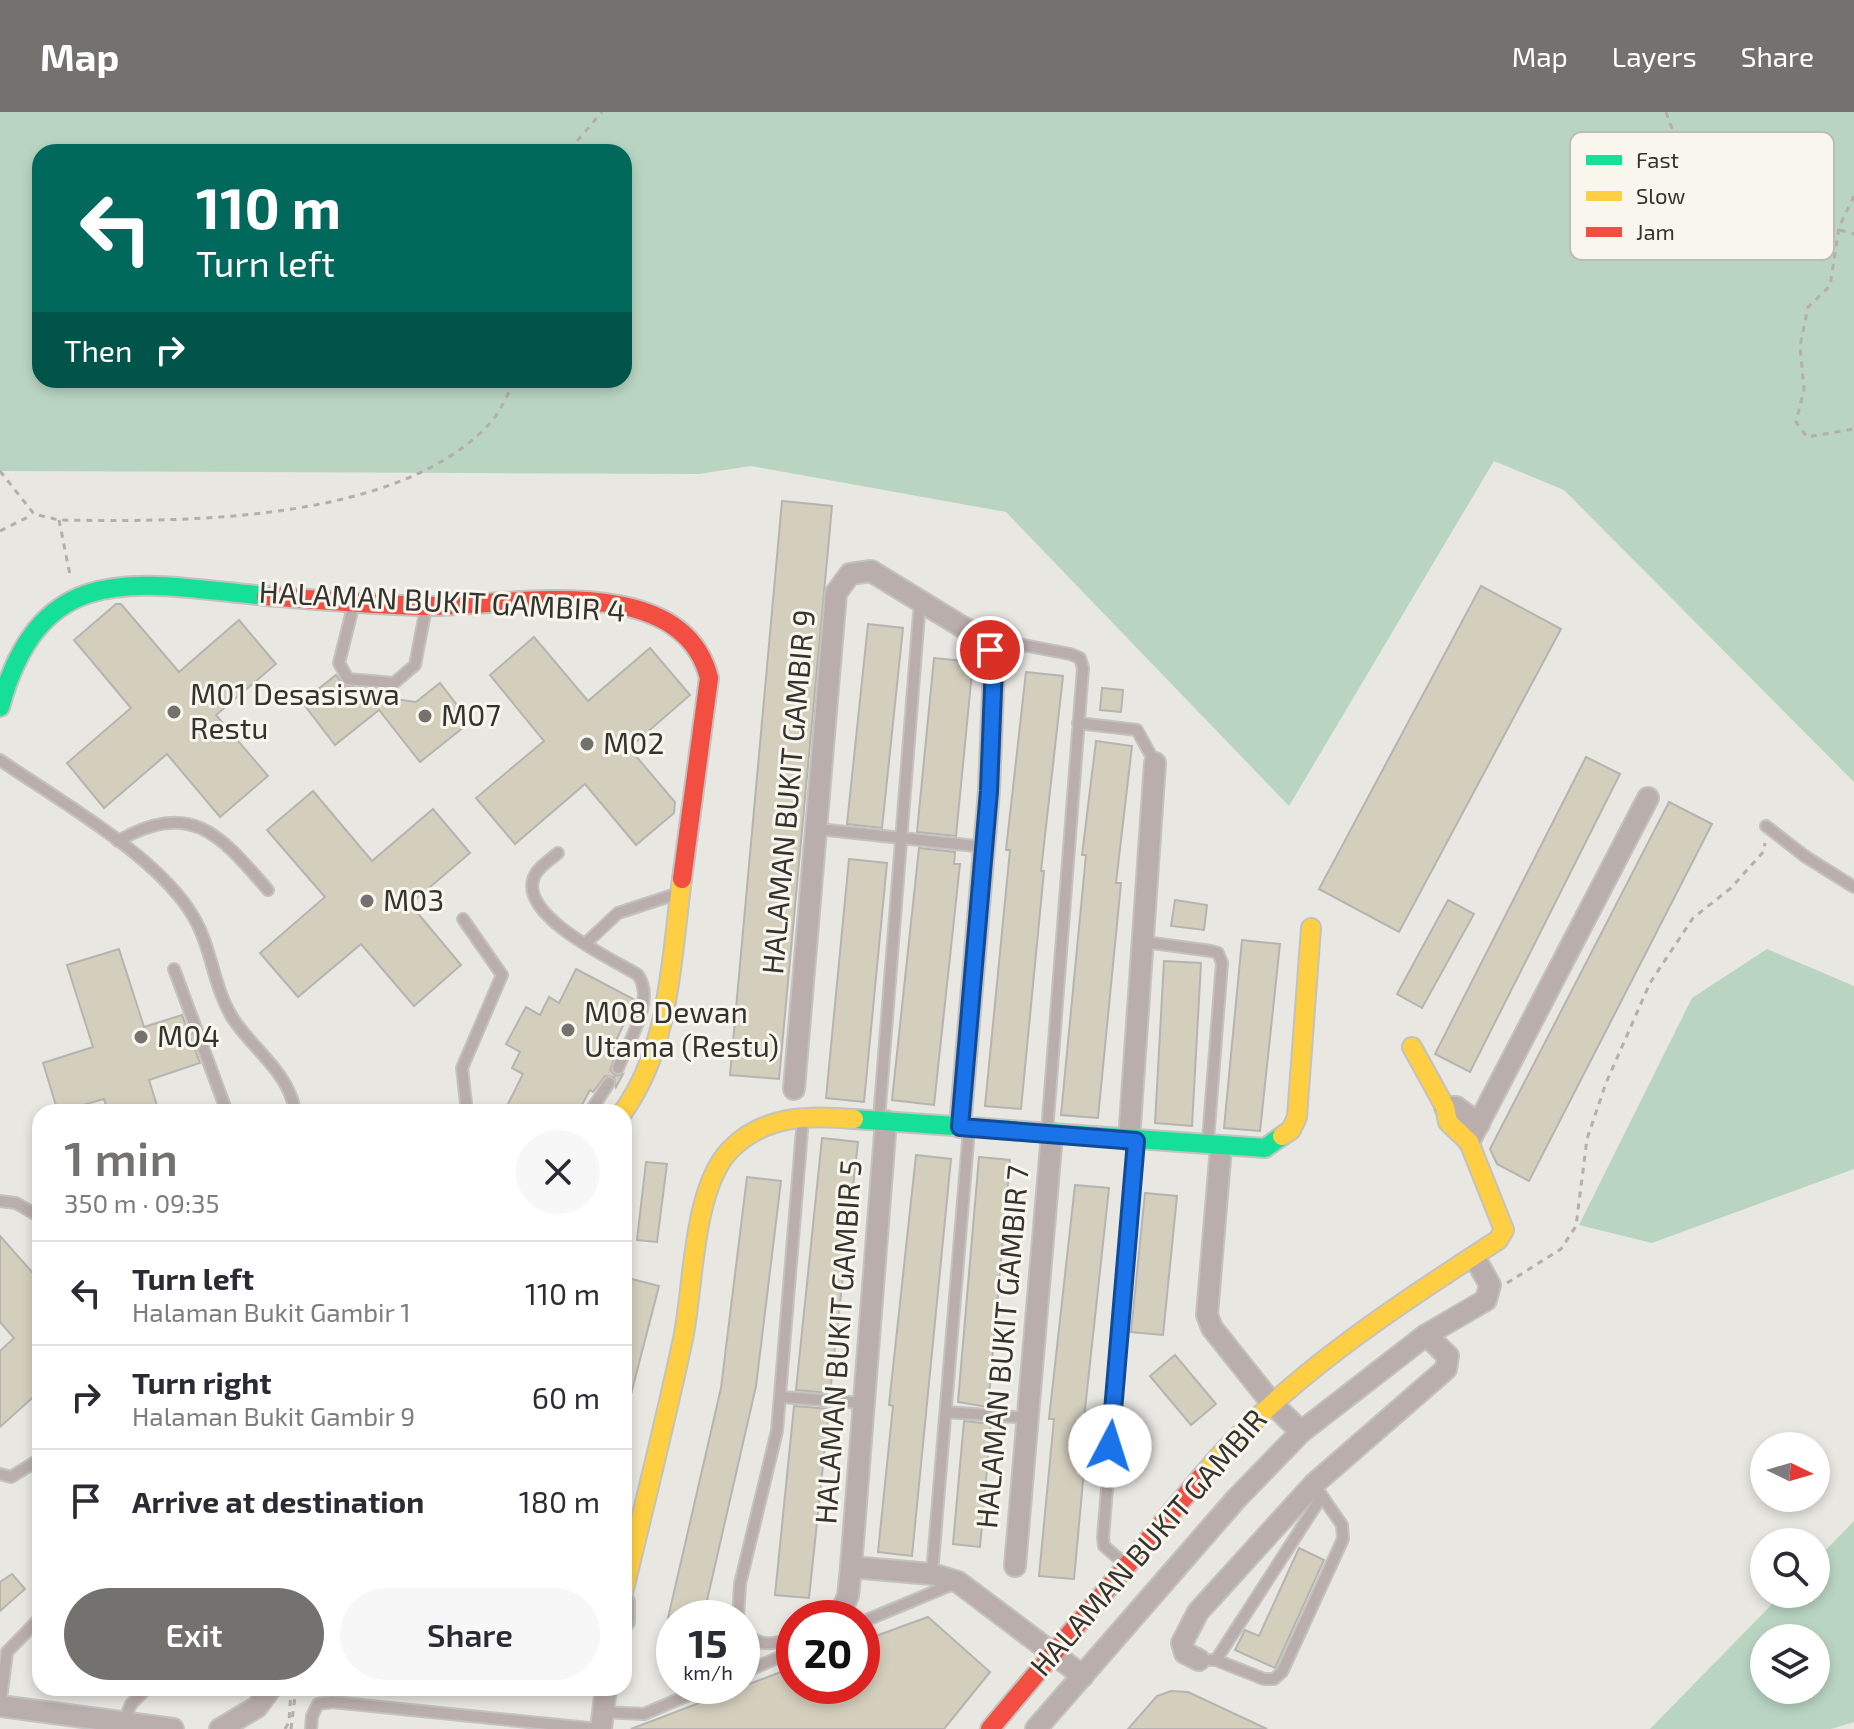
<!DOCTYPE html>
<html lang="en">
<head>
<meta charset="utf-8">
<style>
	:root { --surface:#fff; --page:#f7f7f7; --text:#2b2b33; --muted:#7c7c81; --line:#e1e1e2; --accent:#73726e }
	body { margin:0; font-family:"Exo 2",sans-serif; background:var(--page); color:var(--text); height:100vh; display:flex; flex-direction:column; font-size:30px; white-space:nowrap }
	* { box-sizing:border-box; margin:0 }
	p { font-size:26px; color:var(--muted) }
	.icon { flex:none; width:44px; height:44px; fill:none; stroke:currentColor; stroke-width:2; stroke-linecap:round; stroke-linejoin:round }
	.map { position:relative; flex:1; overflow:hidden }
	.sheet { position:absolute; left:32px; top:992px; width:600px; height:592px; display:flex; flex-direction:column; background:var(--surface); border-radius:24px; box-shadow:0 4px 12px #0003 }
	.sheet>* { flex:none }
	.hud { position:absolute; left:32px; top:32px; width:600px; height:244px; border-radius:24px; box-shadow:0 4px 12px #0003; background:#00695c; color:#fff; overflow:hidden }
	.needle { width:52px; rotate:95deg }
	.controls { position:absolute; left:1750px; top:1320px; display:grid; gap:16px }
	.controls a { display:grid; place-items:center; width:80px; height:80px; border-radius:50%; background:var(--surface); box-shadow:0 4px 12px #0003; font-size:40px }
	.speed { position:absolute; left:656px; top:1488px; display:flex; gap:16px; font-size:40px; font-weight:700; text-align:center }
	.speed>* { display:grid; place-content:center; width:104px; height:104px; border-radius:50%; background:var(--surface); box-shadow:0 4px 12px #0003; line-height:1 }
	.speed small { font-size:20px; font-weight:400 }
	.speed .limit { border:12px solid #d22; background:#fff; color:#111 }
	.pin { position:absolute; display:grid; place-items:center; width:68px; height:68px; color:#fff; margin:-34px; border:4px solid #fff; border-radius:50%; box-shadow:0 2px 8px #0007 }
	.me { position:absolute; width:88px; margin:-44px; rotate:5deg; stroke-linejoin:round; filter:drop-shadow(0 0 6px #0008) }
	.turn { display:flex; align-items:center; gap:28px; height:168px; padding:0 32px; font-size:36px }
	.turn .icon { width:104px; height:104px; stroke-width:2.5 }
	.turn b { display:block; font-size:56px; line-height:68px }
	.then { display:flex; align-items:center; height:76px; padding:0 32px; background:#0003; gap:16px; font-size:30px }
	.round { display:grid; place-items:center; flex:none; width:84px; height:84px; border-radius:42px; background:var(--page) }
	.overview { display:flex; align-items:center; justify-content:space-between; height:136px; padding:0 32px }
	h1 { font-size:48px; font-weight:600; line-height:60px; color:var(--accent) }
	.cta { display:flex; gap:16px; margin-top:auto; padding:16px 32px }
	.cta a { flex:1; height:92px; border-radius:48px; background:var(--accent); color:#fff; font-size:32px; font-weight:600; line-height:92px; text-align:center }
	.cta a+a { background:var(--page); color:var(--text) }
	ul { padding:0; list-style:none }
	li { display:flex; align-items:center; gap:24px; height:104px; padding:0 32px; border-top:2px solid var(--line) }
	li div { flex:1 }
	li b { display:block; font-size:30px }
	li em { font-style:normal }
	header { display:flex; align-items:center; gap:48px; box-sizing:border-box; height:112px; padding:0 40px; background:var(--accent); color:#fff }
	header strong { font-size:38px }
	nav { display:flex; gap:44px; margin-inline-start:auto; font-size:28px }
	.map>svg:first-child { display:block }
</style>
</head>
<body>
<header>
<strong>Map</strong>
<nav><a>Map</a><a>Layers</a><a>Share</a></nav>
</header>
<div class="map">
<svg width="1854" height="1617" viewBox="0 0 1854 1617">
	<rect width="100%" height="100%" fill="#e8e7e2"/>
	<!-- green -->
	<g fill="#b9d5c2" fill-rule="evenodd">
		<path d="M 0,0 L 1854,0 L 1854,670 L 1564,378 L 1494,349 L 1289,694 L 1006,400 L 751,354 L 699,362 L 0,359 ZM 40,40 L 624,40 L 624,268 L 40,268 Z"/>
		<path d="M 1767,837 L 1854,874 L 1854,1057 L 1652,1131 L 1579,1113 L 1692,886 Z"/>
		<path d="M 1854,1409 L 1854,1610 L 1831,1617 L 1650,1617 L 1782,1482 L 1816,1482 L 1816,1448 ZM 1764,1526 L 1816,1526 L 1816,1578 L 1764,1578 Z"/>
	</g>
	<!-- building -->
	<g fill="#d4cfbd" stroke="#b5b4b0" stroke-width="2">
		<path d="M 782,389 L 832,394 L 779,967 L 730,963 Z"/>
		<path d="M 1481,474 L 1561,517 L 1399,820 L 1319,777 Z"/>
		<path d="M 116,492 L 121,492 L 179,560 L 239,508 L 276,552 L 216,603 L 268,664 L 220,705 L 167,642 L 104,696 L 67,651 L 131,596 L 74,528 Z"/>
		<path d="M 868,512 L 903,516 L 882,716 L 847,712 Z"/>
		<path d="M 534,525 L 588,589 L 650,536 L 690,583 L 629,636 L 675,690 L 674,701 L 636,733 L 585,672 L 515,732 L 476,686 L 544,629 L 490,563 Z"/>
		<path d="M 934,546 L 973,550 L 956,724 L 917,720 Z"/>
		<path d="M 1026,560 L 1063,564 L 1041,759 L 1044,759 L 1021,997 L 985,994 L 1010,738 L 1006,738 Z"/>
		<path d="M 336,563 L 343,573 L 353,575 L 358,582 L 416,590 L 440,571 L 470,610 L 420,650 L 379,598 L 335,633 L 302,590 Z"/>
		<path d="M 1102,576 L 1123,578 L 1121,600 L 1100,598 Z"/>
		<path d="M 1096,629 L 1132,634 L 1116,771 L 1121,771 L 1098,1006 L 1061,1003 L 1086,743 L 1082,743 Z"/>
		<path d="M 1586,645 L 1620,662 L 1470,960 L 1435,942 Z"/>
		<path d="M 313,679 L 372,749 L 433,697 L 470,741 L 410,792 L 461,853 L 414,894 L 361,832 L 298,885 L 260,841 L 325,785 L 267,718 Z"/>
		<path d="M 1669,690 L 1712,712 L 1529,1069 L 1497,1052 L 1490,1037 Z"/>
		<path d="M 919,736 L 955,740 L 954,752 L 960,752 L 934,993 L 892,988 Z"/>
		<path d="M 849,747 L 887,751 L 864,990 L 826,986 Z"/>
		<path d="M 1175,788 L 1207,793 L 1204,818 L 1171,814 Z"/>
		<path d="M 1448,788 L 1474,802 L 1422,896 L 1397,882 Z"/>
		<path d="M 1242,828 L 1280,832 L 1260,1019 L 1224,1016 Z"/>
		<path d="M 119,837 L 144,915 L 182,903 L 200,951 L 149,968 L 159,1000 L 108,1000 L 104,987 L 58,1000 L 43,951 L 93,935 L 67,853 Z"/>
		<path d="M 1164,849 L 1201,851 L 1192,1014 L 1155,1011 Z"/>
		<path d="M 576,857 L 635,888 L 613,935 L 618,937 L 610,958 L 616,964 L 623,962 L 616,975 L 614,965 L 605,964 L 593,980 L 590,978 L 578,1000 L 522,1000 L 508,992 L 523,962 L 512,956 L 520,940 L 506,932 L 526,895 L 540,903 L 549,885 L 559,891 Z"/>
		<path d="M 822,1026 L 858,1030 L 830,1281 L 796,1278 Z"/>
		<path d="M 916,1043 L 951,1047 L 912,1444 L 878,1440 L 893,1294 L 889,1293 Z"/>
		<path d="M 979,1045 L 1010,1048 L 988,1295 L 958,1290 Z"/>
		<path d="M 646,1050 L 667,1052 L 657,1130 L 637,1128 Z"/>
		<path d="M 747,1065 L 781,1069 L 756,1274 L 703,1506 L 668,1506 L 721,1276 Z"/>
		<path d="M 1075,1073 L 1109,1076 L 1082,1325 L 1087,1326 L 1074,1467 L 1039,1464 L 1054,1307 L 1049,1307 Z"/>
		<path d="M 1145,1081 L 1177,1084 L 1163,1223 L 1131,1220 Z"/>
		<path d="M 0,1124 L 40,1169 L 40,1279 L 0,1315 L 0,1239 L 14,1226 L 0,1210 Z"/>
		<path d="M 624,1165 L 659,1174 L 629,1290 L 624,1290 Z"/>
		<path d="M 1175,1243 L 1216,1292 L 1191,1313 L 1150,1264 Z"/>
		<path d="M 794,1294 L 829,1297 L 809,1486 L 775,1483 Z"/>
		<path d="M 964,1309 L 991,1312 L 980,1435 L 953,1432 Z"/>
		<path d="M 1299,1436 L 1324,1448 L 1275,1556 L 1235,1538 L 1245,1518 L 1259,1524 Z"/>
		<path d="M 12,1462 L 25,1477 L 0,1499 L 0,1470 Z"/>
		<path d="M 928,1505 L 990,1560 L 944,1617 L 631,1617 L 794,1555 L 794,1574 L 862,1574 L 862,1529 Z"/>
		<path d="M 1171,1579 L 1188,1580 L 1267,1617 L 1128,1617 L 1157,1584 Z"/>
	</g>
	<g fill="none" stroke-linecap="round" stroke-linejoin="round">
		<defs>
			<g id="lane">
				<path d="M 354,491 L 339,551 L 348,567 L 394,571 L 415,553 L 426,496"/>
				<path d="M 982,525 L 1070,542 L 1080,546 L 1083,556 L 1047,1020"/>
				<path d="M 1078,611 L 1137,618 L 1155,651"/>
				<path d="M 0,648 C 58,688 158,744 193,804 C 212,836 213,874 232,905 C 252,937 290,961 295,1000"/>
				<path d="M 1766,714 L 1806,745 L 1854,775"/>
				<path d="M 818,717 L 985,735"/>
				<path d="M 118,729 C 192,687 220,723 268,778"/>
				<path d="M 558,741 C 549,749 536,756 533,768 C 523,806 612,847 638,863 C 656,889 628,930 618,956"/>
				<path d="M 463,807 L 502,863 L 462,956 L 467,1000"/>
				<path d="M 1145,830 L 1211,839 L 1218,841 L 1222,851 L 1208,1028"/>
				<path d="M 586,831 L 618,801 L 676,782"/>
				<path d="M 174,857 L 227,1000"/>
				<path d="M 590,1000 L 609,971"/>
				<path d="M 879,1007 L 920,489"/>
				<path d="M 0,1089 L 16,1091 L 40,1105"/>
				<path d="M 781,1285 L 863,1291"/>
				<path d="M 946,1300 L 1027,1306"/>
				<path d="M 0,1362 L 11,1365 L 40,1347"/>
				<path d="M 1125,1452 L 1104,1434 L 1103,1425 L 1136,1031"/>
				<path d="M 932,1462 L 969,1017"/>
				<path d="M 738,1506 L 740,1472 L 777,1319 L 803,1006"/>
				<path d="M 827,1506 L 844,1493"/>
				<path d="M 862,1510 L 953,1472"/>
				<path d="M 742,1515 C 755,1536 774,1534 794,1524"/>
				<path d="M 1211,1548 L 1216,1548 L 1322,1384 L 1320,1381"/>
				<path d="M 1216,1548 L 1264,1567 L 1274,1567 L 1282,1560 L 1343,1427 L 1342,1413 L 1322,1384"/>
				<path d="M 742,1561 L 794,1539"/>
				<path d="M 0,1594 L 7,1540 L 40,1506"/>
				<path d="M 603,1600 L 644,1602 L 710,1574"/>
				<path d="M 123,1611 L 131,1592 L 147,1576"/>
				<path d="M 311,1617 L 312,1604 L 318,1592 L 332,1590 L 598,1617"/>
			</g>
			<g id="street">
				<path d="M 794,977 L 836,481 L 850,462 L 871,459 L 979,525 L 990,538 L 994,552 L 989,679 L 960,1015"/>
				<path d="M 1445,995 L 1456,995 L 1479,1012"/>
				<path d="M 1129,1028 L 1155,651"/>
				<path d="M 1469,1030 L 1648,686"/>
				<path d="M 1221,1035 L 1207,1203 L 1212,1216 L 1271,1290 L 1301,1320"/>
				<path d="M 1015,1454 L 1052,1022"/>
				<path d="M 851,1455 L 932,1462 L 958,1470 L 1083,1564"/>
				<path d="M 624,1490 L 624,1509"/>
				<path d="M 844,1493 L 848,1484 L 851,1455 L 886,1009"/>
				<path d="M 1199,1548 L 1185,1541 L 1182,1531 L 1198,1500 L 1314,1372 L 1446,1257 L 1448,1244 L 1426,1223"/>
				<path d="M 0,1594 L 173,1617"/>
				<path d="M 220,1617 L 257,1595 L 271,1576"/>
				<path d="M 601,1617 L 606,1576"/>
				<path d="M 1036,1617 L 1237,1386 L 1301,1320 L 1426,1223 L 1486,1188 L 1490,1173 L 1475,1146"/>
			</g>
			<g id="fast">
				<path d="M 0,595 C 42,443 139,472 266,484"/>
				<path d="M 854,1007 L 1265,1036 L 1282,1024"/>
			</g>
			<g id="slow">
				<path d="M 623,1000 C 671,933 671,846 682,767"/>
				<path d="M 1282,1024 L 1291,1018 L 1297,1005 L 1311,816"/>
				<path d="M 1201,1365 C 1283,1267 1392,1197 1498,1128 L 1504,1118 L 1469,1030 L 1448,1010 L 1445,995 L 1412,935"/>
				<path d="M 624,1477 C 644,1394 665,1311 683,1227 C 694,1174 692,1080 729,1039 C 763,1003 809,1003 854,1007"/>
			</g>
			<g id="jam">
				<path d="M 266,484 C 318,488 371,493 424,494 C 506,495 682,456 709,566 L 682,767"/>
				<path d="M 990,1617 L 1201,1365"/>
			</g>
		</defs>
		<!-- lane casing -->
		<use href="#lane" stroke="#c3c2bf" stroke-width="14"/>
		<!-- street casing -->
		<use href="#street" stroke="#c3c2bf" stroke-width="24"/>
		<!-- fast casing -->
		<use href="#fast" stroke="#c3c2bf" stroke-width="22"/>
		<!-- slow casing -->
		<use href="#slow" stroke="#c3c2bf" stroke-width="22"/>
		<!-- jam casing -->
		<use href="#jam" stroke="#c3c2bf" stroke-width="22"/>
		<!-- path -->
		<g stroke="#b5aeac" stroke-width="3" stroke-dasharray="6 6" stroke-linecap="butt">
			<path d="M 1666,0 L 1687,58 L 1724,85 L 1854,122"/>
			<path d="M 573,40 L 577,29 L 602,0"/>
			<path d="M 1854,84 L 1839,115 L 1830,174 L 1808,195 L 1800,234 L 1804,277 L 1796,310 L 1807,325 L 1854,317"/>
			<path d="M 0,359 L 34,402 L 59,408 C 184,410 400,411 491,310 C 501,299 508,281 515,268"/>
			<path d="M 59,408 L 70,463"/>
			<path d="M 0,419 L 32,403"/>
			<path d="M 1507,1171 L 1561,1137 L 1576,1114 L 1587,1027 L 1606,971 L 1650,871 L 1693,806 L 1731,776 L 1764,739 L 1765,731"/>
			<path d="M 285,1617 L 289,1610 L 291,1578"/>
			<path d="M 291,1617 L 296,1576"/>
		</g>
		<!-- lane -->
		<use href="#lane" stroke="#baaeac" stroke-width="10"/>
		<!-- street -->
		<use href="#street" stroke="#baaeac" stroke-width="20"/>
		<!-- fast -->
		<use href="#fast" stroke="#16e098" stroke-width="18"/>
		<!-- slow -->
		<use href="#slow" stroke="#ffcf43" stroke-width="18"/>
		<!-- jam -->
		<use href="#jam" stroke="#f24e42" stroke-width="18"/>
	</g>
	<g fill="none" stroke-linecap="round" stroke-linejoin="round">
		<defs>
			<path id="route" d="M 990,538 L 994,552 L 989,679 L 960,1015 L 1136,1029 L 1110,1334"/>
		</defs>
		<!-- route casing -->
		<use href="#route" stroke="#114b97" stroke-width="20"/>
		<!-- route -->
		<use href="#route" stroke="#1a73e8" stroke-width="14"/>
	</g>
	<!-- markers -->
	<g fill="#73726e" stroke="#f8f6ed" stroke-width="3">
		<circle cx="174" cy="600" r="8"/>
		<circle cx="425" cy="604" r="8"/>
		<circle cx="587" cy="632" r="8"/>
		<circle cx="367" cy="789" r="8"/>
		<circle cx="568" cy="918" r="8"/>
		<circle cx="141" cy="925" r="8"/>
	</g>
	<g text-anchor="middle" stroke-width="6" stroke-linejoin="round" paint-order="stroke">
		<!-- street labels -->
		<g font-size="30" fill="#34332f" stroke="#f8f6ed">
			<text transform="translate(442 490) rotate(3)" y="10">HALAMAN BUKIT GAMBIR 4</text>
			<text transform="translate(789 680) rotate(-85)" y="10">HALAMAN BUKIT GAMBIR 9</text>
			<text transform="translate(839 1230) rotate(-86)" y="10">HALAMAN BUKIT GAMBIR 5</text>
			<text transform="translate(1003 1235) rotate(-85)" y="10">HALAMAN BUKIT GAMBIR 7</text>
			<text transform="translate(1149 1431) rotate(-49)" y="10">HALAMAN BUKIT GAMBIR</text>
		</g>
		<!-- poi labels -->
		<g font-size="30" fill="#34332f" stroke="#f8f6ed" text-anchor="start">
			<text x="190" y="593">M01 Desasiswa<tspan x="190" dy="34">Restu</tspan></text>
			<text x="441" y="614">M07</text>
			<text x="603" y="642">M02</text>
			<text x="383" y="799">M03</text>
			<text x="584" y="911">M08 Dewan<tspan x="584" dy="34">Utama (Restu)</tspan></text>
			<text x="157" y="935">M04</text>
		</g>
	</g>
	<!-- legend -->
	<rect x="1570" y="20" width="264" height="128" rx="12" fill="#f8f6ed" stroke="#bdbcb4" stroke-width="2"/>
	<rect x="1586" y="43" width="36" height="10" fill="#16e098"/>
	<rect x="1586" y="79" width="36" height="10" fill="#ffcf43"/>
	<rect x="1586" y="115" width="36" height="10" fill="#f24e42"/>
	<g font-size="22" fill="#34332f">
		<text x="1636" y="56">Fast</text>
		<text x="1636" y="92">Slow</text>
		<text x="1636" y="128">Jam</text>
	</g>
</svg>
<div class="controls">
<a><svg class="needle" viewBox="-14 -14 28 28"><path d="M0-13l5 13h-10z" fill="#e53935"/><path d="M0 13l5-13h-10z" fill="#7c7c81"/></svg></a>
<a><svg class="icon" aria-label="search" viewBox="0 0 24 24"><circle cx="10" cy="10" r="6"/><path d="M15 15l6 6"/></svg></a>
<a><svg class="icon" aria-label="layers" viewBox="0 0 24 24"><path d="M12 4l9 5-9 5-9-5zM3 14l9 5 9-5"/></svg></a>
</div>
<div class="speed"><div>15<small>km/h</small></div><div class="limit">20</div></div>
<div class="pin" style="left:990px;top:538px;background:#d93025"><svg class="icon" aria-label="arrive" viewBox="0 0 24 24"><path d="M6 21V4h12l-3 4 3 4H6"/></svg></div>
<svg class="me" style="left:1110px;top:1334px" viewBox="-20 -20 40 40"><circle r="19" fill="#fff"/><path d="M0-13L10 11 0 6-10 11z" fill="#1a73e8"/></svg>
<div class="hud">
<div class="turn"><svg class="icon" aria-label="left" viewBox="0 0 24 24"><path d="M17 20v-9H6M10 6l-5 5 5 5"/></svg><div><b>110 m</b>Turn left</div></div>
<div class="then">Then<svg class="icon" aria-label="right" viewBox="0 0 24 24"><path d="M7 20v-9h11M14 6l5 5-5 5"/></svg></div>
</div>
<section class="sheet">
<div class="overview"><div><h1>1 min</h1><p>350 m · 09:35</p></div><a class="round"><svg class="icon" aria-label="close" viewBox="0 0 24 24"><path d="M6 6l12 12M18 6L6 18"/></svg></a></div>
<ul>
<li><svg class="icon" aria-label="left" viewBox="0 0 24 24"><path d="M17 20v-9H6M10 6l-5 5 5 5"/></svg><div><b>Turn left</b><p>Halaman Bukit Gambir 1</p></div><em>110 m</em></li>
<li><svg class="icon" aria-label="right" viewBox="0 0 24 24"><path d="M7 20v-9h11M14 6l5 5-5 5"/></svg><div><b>Turn right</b><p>Halaman Bukit Gambir 9</p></div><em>60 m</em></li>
<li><svg class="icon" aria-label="arrive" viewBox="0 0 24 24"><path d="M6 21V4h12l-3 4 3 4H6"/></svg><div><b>Arrive at destination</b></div><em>180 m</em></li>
</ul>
<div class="cta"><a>Exit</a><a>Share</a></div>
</section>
</div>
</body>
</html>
